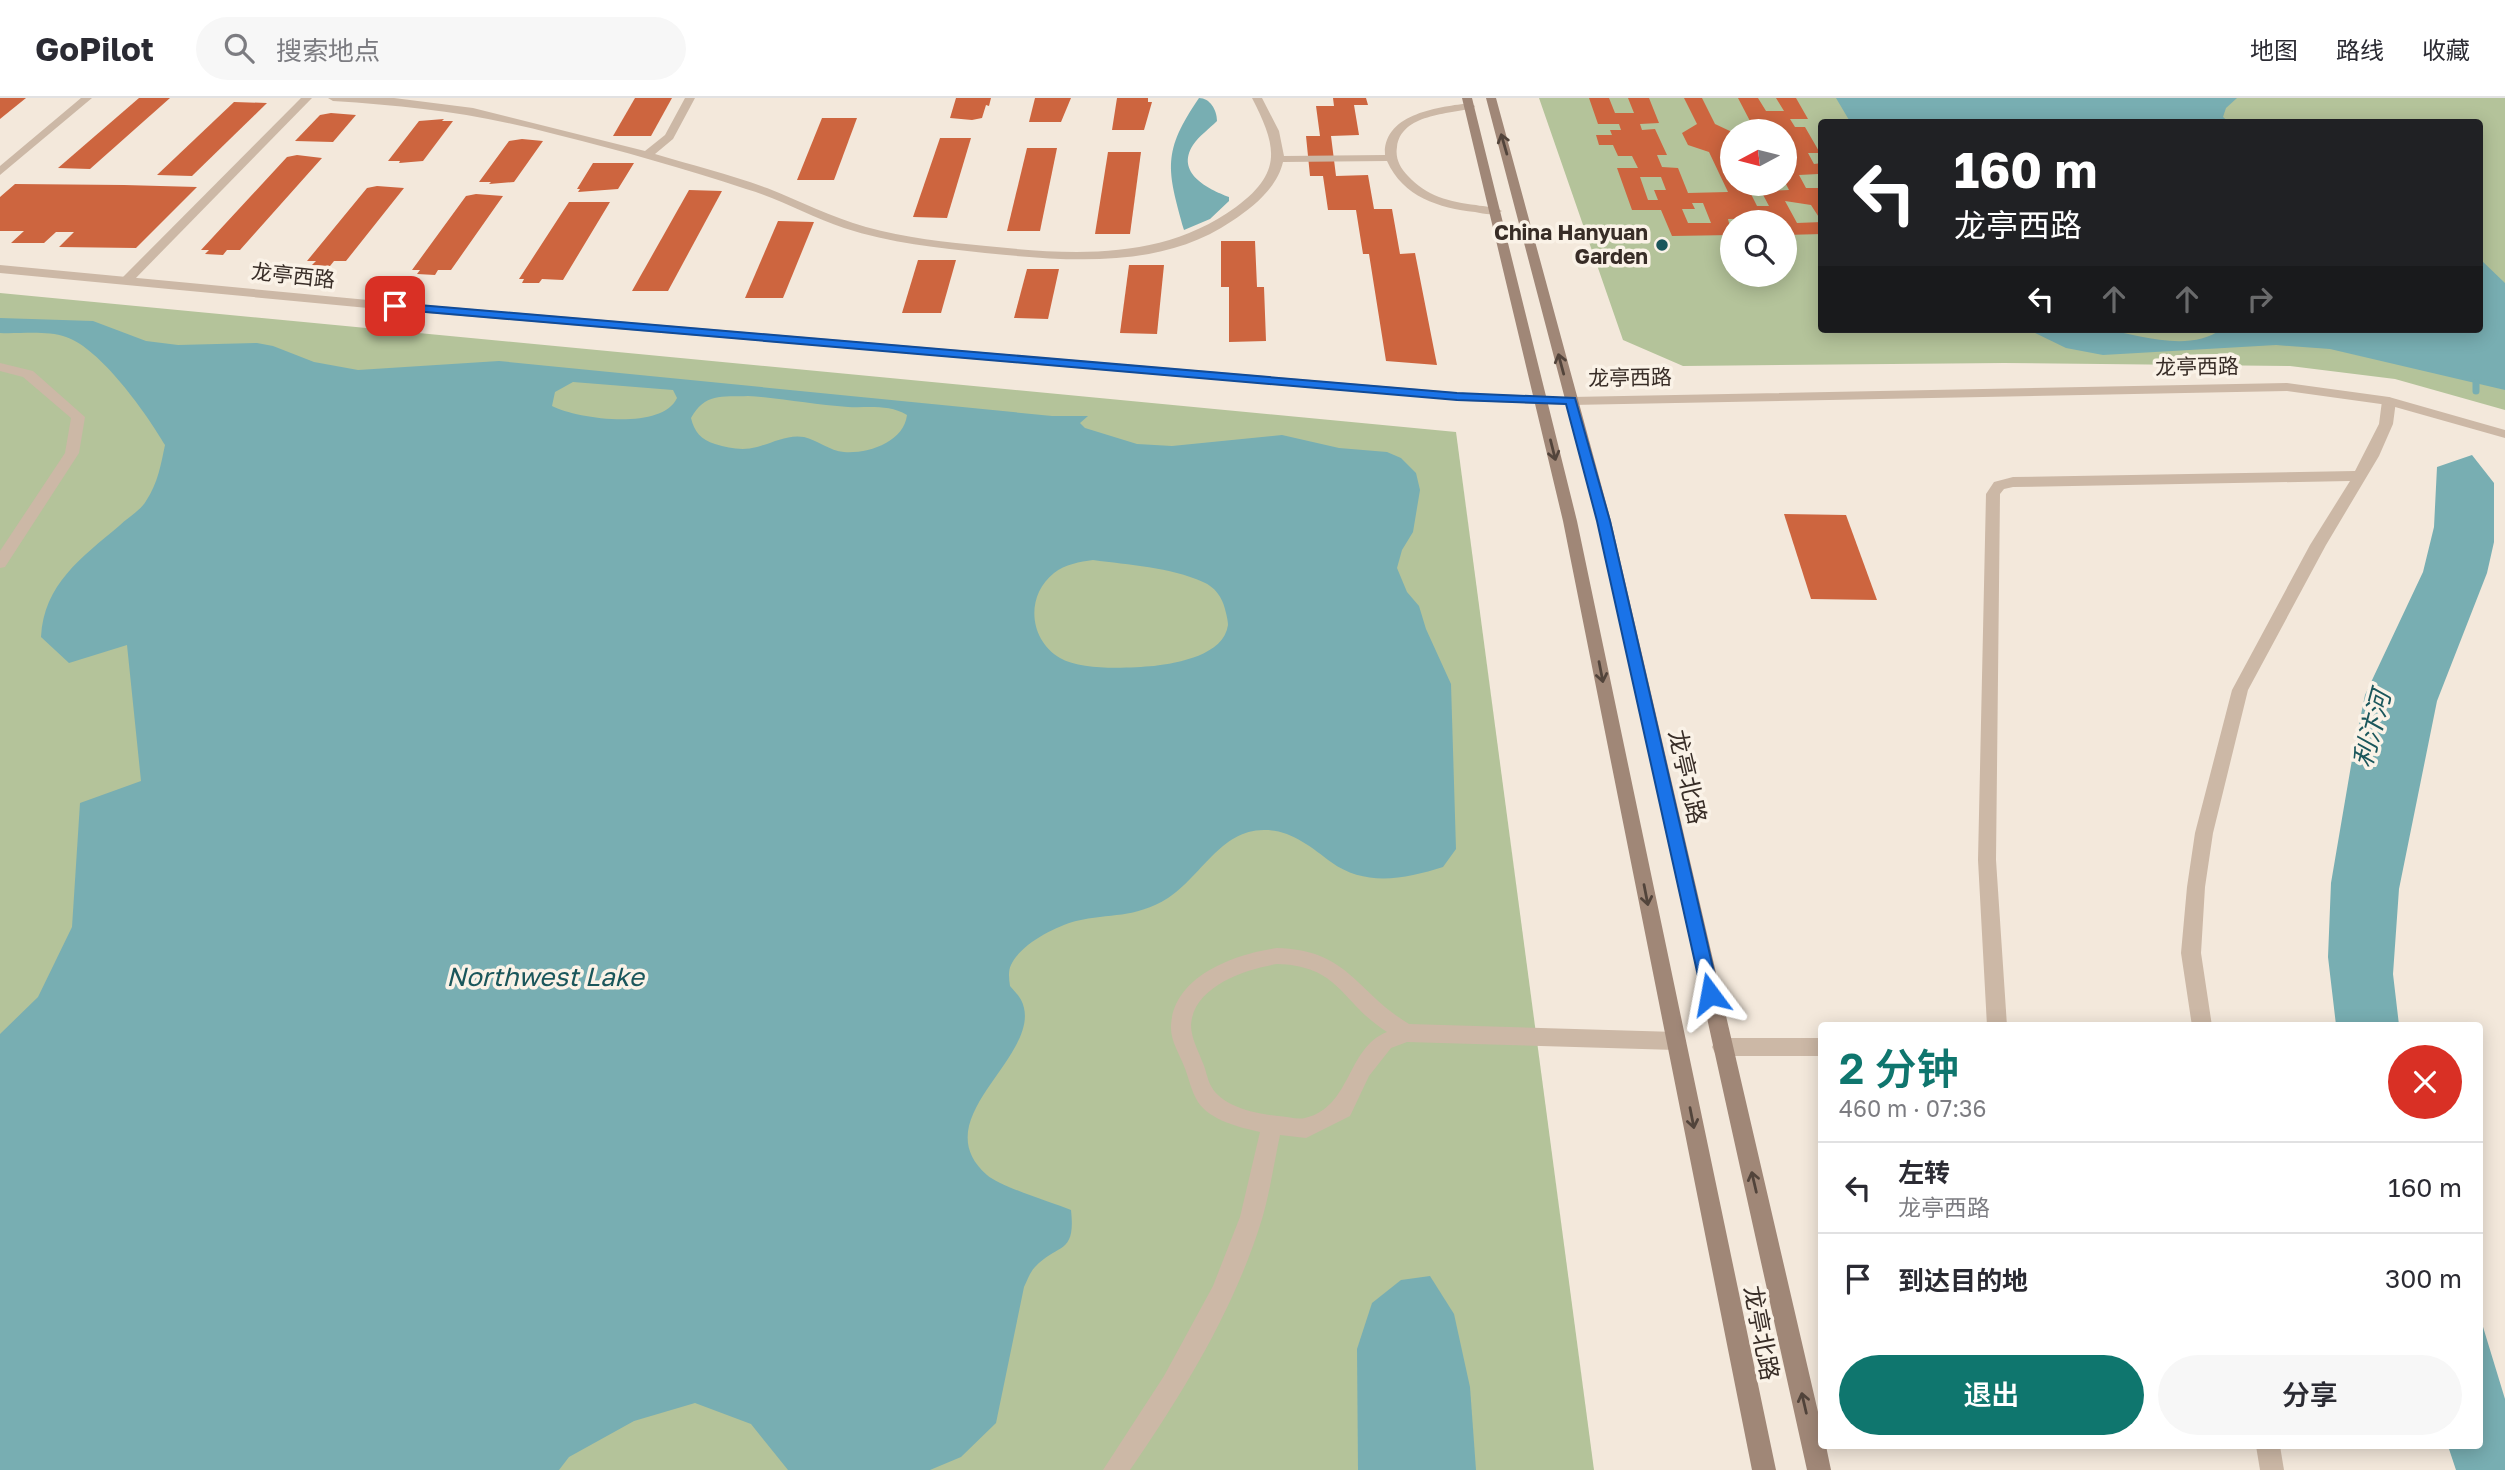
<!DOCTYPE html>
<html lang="zh">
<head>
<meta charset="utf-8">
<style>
	:root { --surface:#fff; --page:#f7f7f7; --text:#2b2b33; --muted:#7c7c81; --line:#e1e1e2; --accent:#0f766e }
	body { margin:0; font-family:"Golos Text","Noto Sans SC",sans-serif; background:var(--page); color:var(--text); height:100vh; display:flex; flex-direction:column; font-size:26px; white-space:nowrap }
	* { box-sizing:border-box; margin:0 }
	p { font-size:23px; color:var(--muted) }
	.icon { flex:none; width:38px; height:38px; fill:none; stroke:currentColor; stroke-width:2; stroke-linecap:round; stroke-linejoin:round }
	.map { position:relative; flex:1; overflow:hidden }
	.drawer { position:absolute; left:1818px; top:924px; width:665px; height:427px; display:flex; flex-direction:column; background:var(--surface); border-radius:7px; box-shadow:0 4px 18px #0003 }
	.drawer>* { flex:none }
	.banner { position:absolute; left:1818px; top:21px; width:665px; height:214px; border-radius:7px; box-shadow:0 4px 18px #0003; background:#202124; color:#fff; overflow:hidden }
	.needle { width:46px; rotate:263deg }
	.buttons { position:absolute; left:1720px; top:21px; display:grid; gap:14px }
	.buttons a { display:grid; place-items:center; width:77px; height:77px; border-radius:50%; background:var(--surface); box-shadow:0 4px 18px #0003; font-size:35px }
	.pin { position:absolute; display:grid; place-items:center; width:60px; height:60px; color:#fff; margin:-30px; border-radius:14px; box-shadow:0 4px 10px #0006 }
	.me { position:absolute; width:77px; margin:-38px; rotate:347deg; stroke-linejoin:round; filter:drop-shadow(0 0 5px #0008) }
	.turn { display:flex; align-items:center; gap:24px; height:147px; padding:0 21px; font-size:32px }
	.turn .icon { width:91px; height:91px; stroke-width:2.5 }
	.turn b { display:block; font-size:49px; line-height:60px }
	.lanes { display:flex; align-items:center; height:66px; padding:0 21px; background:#0003; justify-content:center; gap:35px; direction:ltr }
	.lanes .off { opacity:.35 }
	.round { display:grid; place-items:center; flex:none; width:74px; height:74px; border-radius:37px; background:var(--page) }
	.overview { display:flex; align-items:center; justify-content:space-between; height:119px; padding:0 21px }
	h1 { font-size:42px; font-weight:600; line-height:52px; color:var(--accent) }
	.action { display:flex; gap:14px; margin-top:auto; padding:14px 21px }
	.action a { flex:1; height:80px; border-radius:42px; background:var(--accent); color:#fff; font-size:28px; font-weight:600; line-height:80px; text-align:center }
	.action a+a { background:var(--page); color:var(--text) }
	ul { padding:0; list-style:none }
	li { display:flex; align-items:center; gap:21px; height:91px; padding:0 21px; border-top:2px solid var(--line) }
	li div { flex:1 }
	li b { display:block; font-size:26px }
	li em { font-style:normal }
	header { display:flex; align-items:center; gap:42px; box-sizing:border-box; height:98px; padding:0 35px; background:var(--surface); border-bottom:2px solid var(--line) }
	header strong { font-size:33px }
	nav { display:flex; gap:38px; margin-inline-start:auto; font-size:24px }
	.search { width:490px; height:63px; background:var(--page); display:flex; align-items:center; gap:18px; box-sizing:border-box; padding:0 24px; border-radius:38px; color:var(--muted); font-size:26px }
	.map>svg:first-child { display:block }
</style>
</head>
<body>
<header>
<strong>GoPilot</strong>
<div class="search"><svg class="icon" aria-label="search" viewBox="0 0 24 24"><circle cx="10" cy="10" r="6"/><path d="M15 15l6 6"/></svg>搜索地点</div>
<nav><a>地图</a><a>路线</a><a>收藏</a></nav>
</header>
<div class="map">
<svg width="2505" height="1372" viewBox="0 0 2505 1372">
	<rect width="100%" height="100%" fill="#f3e8db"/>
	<!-- green -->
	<g fill="#b4c39a" fill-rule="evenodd">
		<path d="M 1539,0 L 2505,0 L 2505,312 L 2395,281 L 2290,268 L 2004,265 L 1683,268 L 1623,242 ZM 1822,24 L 2480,24 L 2480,231 L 1822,231 ZM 1732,33 L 1785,33 L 1785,86 L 1732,86 ZM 1732,124 L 1785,124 L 1785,177 L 1732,177 Z"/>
		<path d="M 0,195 L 1456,334 L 1594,1372 L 0,1372 Z"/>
	</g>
	<!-- water -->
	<g fill="#78aeb2" fill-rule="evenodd">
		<path d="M 1199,0 C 1210,0 1217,12 1217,23 C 1209,31 1199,38 1193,47 C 1175,75 1208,91 1229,99 L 1229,103 L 1210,121 L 1184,132 C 1167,71 1162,54 1199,0 Z"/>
		<path d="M 1836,0 L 2237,0 L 2226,10 L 2223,19 L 2229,24 L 1880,24 L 1878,22 L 1849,22 Z"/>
		<path d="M 2480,161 L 2505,185 L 2505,292 L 2330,251 L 2276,247 L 2103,257 L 2066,250 L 2027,231 C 2052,231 2080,228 2104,231 C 2139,237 2189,255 2222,231 L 2480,231 Z"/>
		<path d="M 0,220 L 93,223 L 146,243 L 178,247 L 257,245 L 273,248 L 314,264 L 358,272 L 499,263 L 1052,318 L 1088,318 L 1080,325 L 1085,330 L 1137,346 L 1172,348 L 1282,337 L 1339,350 L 1387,354 L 1401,360 L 1416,375 L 1420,392 L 1413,434 L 1402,452 L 1397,470 L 1407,494 L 1419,508 L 1426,531 L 1451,586 L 1456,751 L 1443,769 C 1405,781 1365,789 1331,764 C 1311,749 1291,732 1265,732 C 1221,731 1201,779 1168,800 C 1134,821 1110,815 1076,823 C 1054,829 1021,846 1011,867 C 1008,873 1009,881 1010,888 C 1016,895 1022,900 1024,910 C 1036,962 924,1022 987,1077 C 1001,1089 1051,1104 1071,1112 C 1076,1157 1058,1145 1035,1169 C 1030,1174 1027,1183 1024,1189 L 996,1325 L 961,1359 L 930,1372 L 788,1372 L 751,1326 L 695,1305 L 634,1323 L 569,1359 L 559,1372 L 0,1372 L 0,936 L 38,899 L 72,829 L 80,705 L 141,683 L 127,547 L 69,565 L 41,539 C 44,486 81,460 119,428 C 127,420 140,413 146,403 C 158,385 161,366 165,347 C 147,316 100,250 66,239 C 46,232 20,236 0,235 ZM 573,284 L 673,292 L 677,300 C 662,333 577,321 552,308 L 555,294 ZM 748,298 C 781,300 814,307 848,309 C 869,310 888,306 907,317 C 904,344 868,356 844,354 C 830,353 817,342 804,339 C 788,336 772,345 757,349 C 742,353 729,350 715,346 C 701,342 694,333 691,320 C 705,295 721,299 748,298 ZM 1093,462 C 1129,467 1170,469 1203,484 C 1215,489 1222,499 1225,511 C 1226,515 1228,522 1228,527 C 1224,557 1178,565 1154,568 C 1128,570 1083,573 1060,560 C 1029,542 1025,498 1054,475 C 1065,466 1080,464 1093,462 Z"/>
		<path d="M 2472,357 L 2494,385 L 2494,444 L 2487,475 L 2437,603 L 2399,791 L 2393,876 L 2399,927 L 2336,927 L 2328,859 L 2331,785 L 2353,656 L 2365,597 L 2423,474 L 2434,429 L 2437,369 Z"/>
		<path d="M 1430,1178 L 1454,1216 L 1470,1289 L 1476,1372 L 1358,1372 L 1357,1251 L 1372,1205 L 1401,1182 Z"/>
		<path d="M 2480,1219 L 2505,1301 L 2505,1372 L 2456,1372 L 2448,1348 L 2480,1348 Z"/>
	</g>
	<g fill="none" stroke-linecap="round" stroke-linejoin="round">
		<!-- stream -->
		<path stroke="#78aeb2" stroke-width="7" d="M 2476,285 L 2476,293"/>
	</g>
	<!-- building -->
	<g fill="#cd653f" fill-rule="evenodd">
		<path d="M 0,0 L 26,0 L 0,21 Z"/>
		<path d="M 139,0 L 170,0 L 90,71 L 58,70 Z"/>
		<path d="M 635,0 L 672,0 L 651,38 L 613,38 Z"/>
		<path d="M 956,0 L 991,0 L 989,8 L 986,7 L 982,20 L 972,22 L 950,20 Z"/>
		<path d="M 1035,0 L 1071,0 L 1061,24 L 1029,24 Z"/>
		<path d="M 1117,0 L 1148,0 L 1148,4 L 1152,4 L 1144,32 L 1112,32 Z"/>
		<path d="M 1333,0 L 1366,0 L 1368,7 L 1354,7 L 1359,37 L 1331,38 L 1336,78 L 1368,77 L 1374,111 L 1392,111 L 1400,156 L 1415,155 L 1437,267 L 1386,263 L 1369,156 L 1363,156 L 1356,112 L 1328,112 L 1323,78 L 1310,78 L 1306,38 L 1320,38 L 1316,8 L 1334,8 Z"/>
		<path d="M 1589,0 L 1609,0 L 1615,15 L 1634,15 L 1628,0 L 1649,0 L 1659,25 L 1640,26 L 1642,32 L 1655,31 L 1667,57 L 1657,57 L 1662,69 L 1678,70 L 1688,95 L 1728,94 L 1709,54 L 1688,47 L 1682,35 L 1697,26 L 1684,0 L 1702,0 L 1715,26 L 1732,34 L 1732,51 L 1729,53 L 1732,59 L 1732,86 L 1746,86 L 1757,108 L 1769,108 L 1761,93 L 1789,92 L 1785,84 L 1785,59 L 1790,59 L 1785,55 L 1785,33 L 1763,33 L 1758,23 L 1750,23 L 1738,0 L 1758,0 L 1766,13 L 1784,13 L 1776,0 L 1796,0 L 1808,21 L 1790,21 L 1795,29 L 1805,29 L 1820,55 L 1808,55 L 1814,66 L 1822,65 L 1822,82 L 1818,76 L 1799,77 L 1806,90 L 1820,90 L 1822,92 L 1822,136 L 1785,137 L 1785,124 L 1776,124 L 1774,120 L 1728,121 L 1732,137 L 1672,138 L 1661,112 L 1632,112 L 1617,70 L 1638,70 L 1632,58 L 1618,58 L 1613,47 L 1599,47 L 1596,37 L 1612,37 L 1610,32 L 1621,32 L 1619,26 L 1598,26 ZM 1640,79 L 1661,79 L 1666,92 L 1654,92 L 1658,102 L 1648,102 ZM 1785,103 L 1811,107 L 1822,124 L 1797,125 ZM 1692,105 L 1703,105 L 1711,125 L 1688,125 L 1682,111 L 1695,111 Z"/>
		<path d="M 234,4 L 267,5 L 192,78 L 157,77 Z"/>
		<path d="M 331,15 L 356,17 L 333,44 L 295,43 L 320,17 Z"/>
		<path d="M 822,20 L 857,20 L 834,82 L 797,82 Z"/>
		<path d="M 444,21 L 442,23 L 453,23 L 423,63 L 399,65 L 400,63 L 388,63 L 419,23 Z"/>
		<path d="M 940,40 L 971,40 L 947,120 L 913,119 Z"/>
		<path d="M 522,41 L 543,43 L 514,84 L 489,86 L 491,84 L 479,84 L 509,43 Z"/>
		<path d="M 1027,50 L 1057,50 L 1040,133 L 1007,133 Z"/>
		<path d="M 1108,54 L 1141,54 L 1130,136 L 1095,136 Z"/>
		<path d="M 297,57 L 322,60 L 240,152 L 227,152 L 223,157 L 205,156 L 209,152 L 201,152 L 287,59 Z"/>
		<path d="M 593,65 L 634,65 L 618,91 L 578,94 L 580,91 L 577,91 Z"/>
		<path d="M 15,86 L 124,87 L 197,89 L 136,150 L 59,149 L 74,134 L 56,134 L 44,145 L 11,145 L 24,133 L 0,133 L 0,99 Z"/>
		<path d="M 377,88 L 404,90 L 346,163 L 334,163 L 330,168 L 312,167 L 316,163 L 307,163 L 367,90 Z"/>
		<path d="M 689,92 L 722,93 L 668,193 L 632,193 Z"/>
		<path d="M 476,96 L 503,98 L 451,172 L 438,172 L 435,177 L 417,176 L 420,172 L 412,172 L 466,98 Z"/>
		<path d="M 569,104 L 610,104 L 563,182 L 542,181 L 539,185 L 522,185 L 524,181 L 519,181 Z"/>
		<path d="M 778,123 L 814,124 L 783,200 L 745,200 Z"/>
		<path d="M 1221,143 L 1255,143 L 1257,189 L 1264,189 L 1266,243 L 1229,244 L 1229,189 L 1221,189 Z"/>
		<path d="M 918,162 L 956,162 L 941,215 L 902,215 Z"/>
		<path d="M 1129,167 L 1164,167 L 1157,236 L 1120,235 Z"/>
		<path d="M 1027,171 L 1059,171 L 1048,221 L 1014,220 Z"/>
		<path d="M 1784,416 L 1846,417 L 1877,502 L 1811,501 Z"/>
	</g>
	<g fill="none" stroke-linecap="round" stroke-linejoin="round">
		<!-- service -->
		<g fill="#ccb8a6" fill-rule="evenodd">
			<path d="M 81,0 L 92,0 L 0,77 L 0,68 Z"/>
			<path d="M 301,0 L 312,0 L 131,185 L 123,185 L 123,179 Z"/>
			<path d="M 328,0 L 394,0 L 473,10 L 645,53 L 665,37 L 685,0 L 695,0 L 673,41 L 655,56 C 692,67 731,77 767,90 C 800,103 831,119 866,129 C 905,140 946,144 986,148 C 1073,157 1162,163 1236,109 C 1284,74 1276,47 1252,0 L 1262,0 L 1279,33 L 1284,58 L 1385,57 C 1383,15 1440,9 1470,5 L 1475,8 L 1474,10 C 1449,16 1401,16 1397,49 C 1395,60 1400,70 1408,78 C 1426,98 1450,104 1476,107 C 1485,109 1495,108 1502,113 C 1495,118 1484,116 1475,114 C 1439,110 1403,99 1387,63 L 1283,64 C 1277,90 1253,109 1232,123 C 1161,172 1067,163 985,155 C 938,150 890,145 844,130 C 811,119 780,101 746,91 C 683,70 622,53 558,37 C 480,16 413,8 333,3 Z"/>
			<path d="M 0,265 L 33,273 L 85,319 L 79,355 L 5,469 L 0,470 L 0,453 L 65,355 L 71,320 L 23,279 L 0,273 Z"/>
			<path d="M 2389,299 L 2396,303 L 2393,326 L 2379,358 L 2326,447 L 2248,592 L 2213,735 L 2205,789 L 2201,855 L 2212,928 L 2192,928 L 2181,855 L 2187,789 L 2195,735 L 2232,592 L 2310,447 L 2350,383 L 2013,389 L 2004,391 L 2000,396 L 1996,762 L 2007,928 L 1987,928 L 1978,762 L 1986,396 L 1994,384 L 2013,379 L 2355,373 L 2379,326 L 2382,303 Z"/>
			<path d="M 1277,850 C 1349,852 1356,894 1409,926 L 1676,934 L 1683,937 L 1686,943 L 1683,949 L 1676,952 L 1407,944 L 1391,950 L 1369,978 L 1350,1018 L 1306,1040 L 1280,1037 C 1274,1065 1270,1094 1262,1121 C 1234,1212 1183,1295 1130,1372 L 1103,1372 L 1164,1278 L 1213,1188 L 1240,1119 L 1260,1034 C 1239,1029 1211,1023 1198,1004 C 1191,993 1189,980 1184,968 C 1179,955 1170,942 1171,927 C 1174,877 1236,856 1277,850 ZM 1277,866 C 1341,868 1341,905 1387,934 C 1346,950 1352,1009 1305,1020 C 1297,1022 1286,1018 1278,1018 C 1257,1016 1222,1009 1211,988 C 1207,981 1206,971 1202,963 C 1198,952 1191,940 1191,927 C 1193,888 1246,871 1277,866 Z"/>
			<path d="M 1722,940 L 1822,940 L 1822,958 L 1722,958 L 1715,955 L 1712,949 L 1715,943 Z"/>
			<path d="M 2256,1348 L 2280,1348 L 2284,1372 L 2260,1372 Z"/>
		</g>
		<!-- tertiary -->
		<path fill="#ccb8a6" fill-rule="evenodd" d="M 0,167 L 368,202 L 1466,295 L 1571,299 L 2287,285 L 2389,299 L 2505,332 L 2505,340 L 2388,307 L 2287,293 L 1571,307 L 1466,303 L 368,210 L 0,175 Z"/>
		<!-- secondary -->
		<g fill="#a08777" fill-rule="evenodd">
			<path d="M 1462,0 L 1472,0 L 1577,423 L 1776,1372 L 1752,1372 L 1563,423 Z"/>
			<path d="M 1486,0 L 1496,0 L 1611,423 L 1822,1331 L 1822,1348 L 1826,1348 L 1831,1372 L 1807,1372 L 1597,423 Z"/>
		</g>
	</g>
	<!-- one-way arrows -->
	<defs><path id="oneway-shaft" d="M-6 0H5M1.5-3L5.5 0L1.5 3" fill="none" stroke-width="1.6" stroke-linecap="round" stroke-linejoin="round" transform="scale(1.75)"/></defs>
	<g stroke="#52443b">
		<use href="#oneway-shaft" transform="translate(1504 46) rotate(-106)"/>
		<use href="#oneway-shaft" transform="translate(1561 266) rotate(-105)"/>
		<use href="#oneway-shaft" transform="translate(1553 352) rotate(76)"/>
		<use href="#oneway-shaft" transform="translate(1601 574) rotate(79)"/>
		<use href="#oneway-shaft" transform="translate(1646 797) rotate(79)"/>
		<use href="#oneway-shaft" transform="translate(1692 1020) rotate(79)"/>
		<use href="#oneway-shaft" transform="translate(1754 1084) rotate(-103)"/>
		<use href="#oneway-shaft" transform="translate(1804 1305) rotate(-103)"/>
	</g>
	<!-- route -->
	<path fill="#1a73e8" stroke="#114b97" stroke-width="2" d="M 395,205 L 1457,295 L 1575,300 L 1610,423 L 1719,896 L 1717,902 L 1710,904 L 1704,902 L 1702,896 L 1597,423 L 1566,306 L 1457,302 L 391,211 L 389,208 Z"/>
	<!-- markers -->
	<circle fill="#1a565b" stroke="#faf2e7" stroke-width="2.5" cx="1662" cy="147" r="7"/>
	<g text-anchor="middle" stroke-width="7" stroke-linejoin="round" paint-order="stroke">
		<!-- far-poi labels -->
		<g font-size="21" font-weight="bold" fill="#382d27" stroke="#faf2e7" text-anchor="end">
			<text x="1648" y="142">China Hanyuan<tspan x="1648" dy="24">Garden</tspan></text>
		</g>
		<!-- far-street labels -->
		<g font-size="21" fill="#382d27" stroke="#faf2e7">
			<text transform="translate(293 178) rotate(6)" y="7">龙亭西路</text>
			<text transform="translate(2197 269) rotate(-1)" y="7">龙亭西路</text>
			<text transform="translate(1630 280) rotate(-1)" y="7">龙亭西路</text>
		</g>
		<!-- street labels -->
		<g font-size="24" fill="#382d27" stroke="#faf2e7">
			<text transform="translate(1687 679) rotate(77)" y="8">龙亭北路</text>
			<text transform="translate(1761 1235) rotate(79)" y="8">龙亭北路</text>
		</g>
		<!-- water labels -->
		<g font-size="26" font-style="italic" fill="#1a565b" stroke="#faf2e7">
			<text transform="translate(2372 631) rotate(-75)" y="9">利汴河</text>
			<text x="545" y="888">Northwest Lake</text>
		</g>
	</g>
</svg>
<div class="buttons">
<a><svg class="needle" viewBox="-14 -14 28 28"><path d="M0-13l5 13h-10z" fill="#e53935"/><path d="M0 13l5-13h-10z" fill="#7c7c81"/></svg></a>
<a><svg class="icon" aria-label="search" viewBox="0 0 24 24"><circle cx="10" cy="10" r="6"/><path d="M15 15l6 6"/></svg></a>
</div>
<div class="pin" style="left:395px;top:208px;background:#d93025"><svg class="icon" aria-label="arrive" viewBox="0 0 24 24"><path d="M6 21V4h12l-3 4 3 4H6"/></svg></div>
<svg class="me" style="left:1710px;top:896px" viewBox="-20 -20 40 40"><path d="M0-17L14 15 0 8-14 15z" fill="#1a73e8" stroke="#fff" stroke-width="4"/></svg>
<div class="banner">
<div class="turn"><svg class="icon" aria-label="left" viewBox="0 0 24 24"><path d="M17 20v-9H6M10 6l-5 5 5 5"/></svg><div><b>160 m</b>龙亭西路</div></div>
<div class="lanes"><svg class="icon" aria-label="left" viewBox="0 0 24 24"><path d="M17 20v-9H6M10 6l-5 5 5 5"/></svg><svg class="icon off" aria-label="ahead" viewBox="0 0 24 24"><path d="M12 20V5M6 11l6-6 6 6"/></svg><svg class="icon off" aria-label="ahead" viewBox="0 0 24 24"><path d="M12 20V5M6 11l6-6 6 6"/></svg><svg class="icon off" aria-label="right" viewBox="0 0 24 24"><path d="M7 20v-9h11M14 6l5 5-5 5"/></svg></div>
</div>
<section class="drawer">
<div class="overview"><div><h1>2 分钟</h1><p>460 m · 07:36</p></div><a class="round" style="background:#d93025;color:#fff"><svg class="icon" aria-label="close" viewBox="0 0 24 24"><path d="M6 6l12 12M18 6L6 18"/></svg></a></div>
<ul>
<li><svg class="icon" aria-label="left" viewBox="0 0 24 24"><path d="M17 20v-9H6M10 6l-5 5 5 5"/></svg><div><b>左转</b><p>龙亭西路</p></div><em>160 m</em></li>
<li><svg class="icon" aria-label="arrive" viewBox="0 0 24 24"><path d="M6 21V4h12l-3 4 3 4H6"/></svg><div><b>到达目的地</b></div><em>300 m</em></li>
</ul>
<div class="action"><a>退出</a><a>分享</a></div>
</section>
</div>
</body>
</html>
